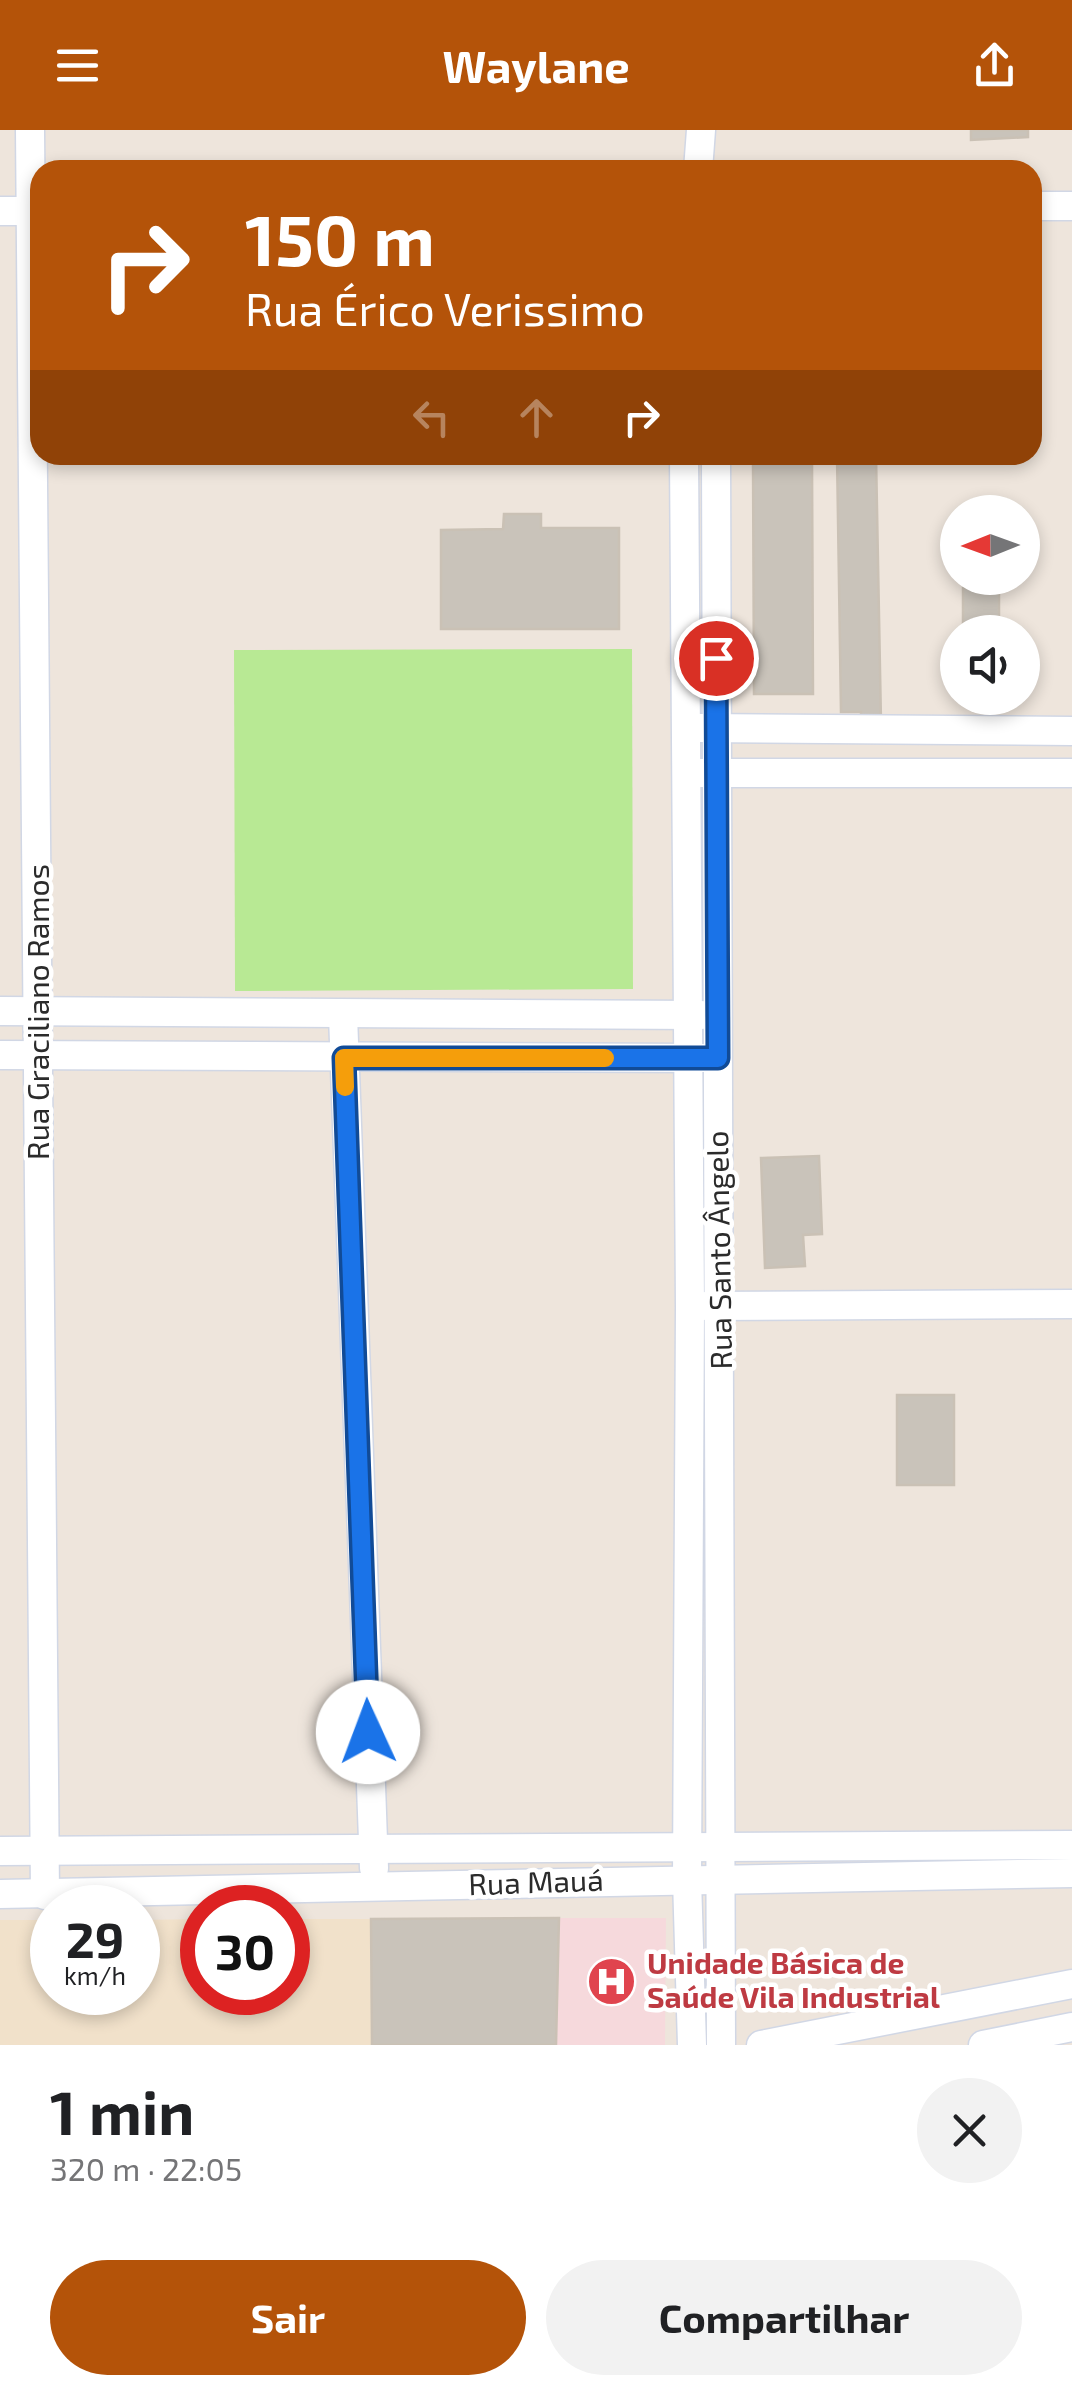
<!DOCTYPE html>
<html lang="pt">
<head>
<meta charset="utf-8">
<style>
	:root { --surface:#fff; --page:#f2f2f2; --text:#202124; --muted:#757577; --accent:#b45309 }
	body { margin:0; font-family:"Exo 2",sans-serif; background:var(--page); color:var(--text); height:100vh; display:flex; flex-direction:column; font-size:38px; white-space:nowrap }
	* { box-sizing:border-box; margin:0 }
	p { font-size:32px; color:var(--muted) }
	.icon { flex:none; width:55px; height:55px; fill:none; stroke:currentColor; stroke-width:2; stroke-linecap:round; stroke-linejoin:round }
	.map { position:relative; height:1915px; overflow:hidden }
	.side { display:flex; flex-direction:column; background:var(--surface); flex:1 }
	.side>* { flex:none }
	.banner { position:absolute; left:30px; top:30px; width:1012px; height:305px; border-radius:30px; box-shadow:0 5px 15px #0003; background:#b45309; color:#fff; overflow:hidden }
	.needle { width:65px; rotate:269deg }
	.fabs { position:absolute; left:940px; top:365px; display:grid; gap:20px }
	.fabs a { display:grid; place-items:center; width:100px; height:100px; border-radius:50%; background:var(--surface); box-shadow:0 5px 15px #0003; font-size:50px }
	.speed { position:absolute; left:30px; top:1755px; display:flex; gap:20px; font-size:50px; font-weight:700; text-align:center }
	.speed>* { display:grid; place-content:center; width:130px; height:130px; border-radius:50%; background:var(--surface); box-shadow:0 5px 15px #0003; line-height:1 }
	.speed small { font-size:25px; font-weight:400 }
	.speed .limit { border:15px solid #d22; background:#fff; color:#111 }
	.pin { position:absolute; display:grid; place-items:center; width:85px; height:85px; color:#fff; margin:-42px; border:5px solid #fff; border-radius:50%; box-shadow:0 2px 10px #0007 }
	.me { position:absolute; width:110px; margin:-55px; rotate:358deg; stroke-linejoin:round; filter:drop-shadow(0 0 8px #0008) }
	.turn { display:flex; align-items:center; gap:35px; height:210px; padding:0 50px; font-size:45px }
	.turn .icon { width:130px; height:130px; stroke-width:2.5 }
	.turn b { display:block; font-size:70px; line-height:85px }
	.lanes { display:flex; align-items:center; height:95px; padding:0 50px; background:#0003; justify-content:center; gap:50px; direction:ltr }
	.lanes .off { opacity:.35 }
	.round { display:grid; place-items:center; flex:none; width:105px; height:105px; border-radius:52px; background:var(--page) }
	.summary { display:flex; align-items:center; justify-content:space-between; height:170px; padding:0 50px }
	h1 { font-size:60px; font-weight:700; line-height:75px }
	.button { display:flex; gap:20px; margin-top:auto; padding:20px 50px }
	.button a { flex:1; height:115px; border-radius:60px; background:var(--accent); color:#fff; font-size:40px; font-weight:700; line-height:115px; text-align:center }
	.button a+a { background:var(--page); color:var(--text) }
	header { display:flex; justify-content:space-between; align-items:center; height:130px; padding:0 50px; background:var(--accent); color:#fff; font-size:45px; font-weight:700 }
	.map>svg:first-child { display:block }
</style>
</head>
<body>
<header><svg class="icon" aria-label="menu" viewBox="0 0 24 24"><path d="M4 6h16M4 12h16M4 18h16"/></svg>Waylane<svg class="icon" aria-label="share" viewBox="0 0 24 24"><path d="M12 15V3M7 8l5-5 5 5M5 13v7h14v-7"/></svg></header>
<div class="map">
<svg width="1072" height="1915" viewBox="0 0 1072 1915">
	<rect width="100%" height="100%" fill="#eee5dc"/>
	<!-- education -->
	<path fill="#f1e1ca" d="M 202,1789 L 202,1862 L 288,1862 L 288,1789 L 371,1789 L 372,1915 L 0,1915 L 0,1790 L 52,1790 L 52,1862 L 138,1862 L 138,1790 Z"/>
	<!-- medical -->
	<path fill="#f6d9dc" d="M 559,1788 L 666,1788 L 665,1915 L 556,1915 Z"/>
	<!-- green -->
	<path fill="#b8e994" d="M 632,519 L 633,859 L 235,861 L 234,520 Z"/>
	<!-- building -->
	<g fill="#c9c3ba" stroke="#cac1b5" stroke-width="2.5">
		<path d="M 971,0 L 1028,0 L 1028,7 L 971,10 Z"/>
		<path d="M 837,325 L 876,325 L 881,592 L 861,593 L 861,582 L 841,582 Z"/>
		<path d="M 753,329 L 812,329 L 813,564 L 754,564 Z"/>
		<path d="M 504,384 L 541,384 L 541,398 L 619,398 L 619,499 L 441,499 L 441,400 L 503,399 Z"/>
		<rect x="963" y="458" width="36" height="44"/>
		<path d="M 819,1026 L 822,1104 L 803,1105 L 805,1136 L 765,1138 L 761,1028 Z"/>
		<rect x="897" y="1265" width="57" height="90"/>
		<path d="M 559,1788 L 556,1915 L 372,1915 L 371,1789 Z"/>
	</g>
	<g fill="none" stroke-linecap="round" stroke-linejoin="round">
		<defs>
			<g id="minor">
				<path d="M 30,0 L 45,1765"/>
				<path d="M 698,40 L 701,0"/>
				<path d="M 1032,76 L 1072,76"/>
				<path d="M 0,81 L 40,81"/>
				<path d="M 684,325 L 690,1177 L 687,1749 L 692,1915"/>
				<path d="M 716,325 L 721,1915"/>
				<path d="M 699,598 L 1072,601"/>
				<path d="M 701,643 L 1072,643"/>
				<path d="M 0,881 L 701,885"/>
				<path d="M 343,885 L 374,1738"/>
				<path d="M 0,925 L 703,928"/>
				<path d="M 706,1176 L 1072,1174"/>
				<path d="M 0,1721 L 1072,1715"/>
				<path d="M 0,1764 L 1072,1743"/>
				<path d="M 761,1915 L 1072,1854"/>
				<path d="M 983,1915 L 1072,1897"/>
			</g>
		</defs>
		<!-- minor casing -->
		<use href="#minor" stroke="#d1d7e5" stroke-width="31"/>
		<!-- minor -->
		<use href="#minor" stroke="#fff" stroke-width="28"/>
	</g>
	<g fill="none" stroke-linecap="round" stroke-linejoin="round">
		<defs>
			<path id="route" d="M 368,1602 L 344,928 L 718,928 L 716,528"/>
		</defs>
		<!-- route casing -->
		<use href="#route" stroke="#114b97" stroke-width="25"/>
		<!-- route -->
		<use href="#route" stroke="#1a73e8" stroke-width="18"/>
		<!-- slow -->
		<path stroke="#f59e0b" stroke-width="18" d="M 345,957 L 344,928 L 605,928"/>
	</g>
	<!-- icons -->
	<defs>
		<symbol id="hospital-disc" viewBox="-11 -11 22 22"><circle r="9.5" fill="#e0444e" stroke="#fff"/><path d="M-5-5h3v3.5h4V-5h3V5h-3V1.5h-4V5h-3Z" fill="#fff"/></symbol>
	</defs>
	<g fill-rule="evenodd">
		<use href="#hospital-disc" x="584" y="1824" width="55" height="55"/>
	</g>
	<g text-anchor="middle" stroke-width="9" stroke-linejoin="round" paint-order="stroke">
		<!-- street labels -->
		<g font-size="30" fill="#2b2b2b" stroke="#fff">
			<text transform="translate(39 882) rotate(-90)" y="10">Rua Graciliano Ramos</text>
			<text transform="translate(720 1120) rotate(-91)" y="10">Rua Santo Ângelo</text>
			<text transform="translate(536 1753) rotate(-2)" y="10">Rua Mauá</text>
		</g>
		<!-- health labels -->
		<g font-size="30" font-weight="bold" fill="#be3a42" stroke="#fff" text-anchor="start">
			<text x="647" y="1844">Unidade Básica de<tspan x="647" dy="34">Saúde Vila Industrial</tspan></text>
		</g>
	</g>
</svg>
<div class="fabs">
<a><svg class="needle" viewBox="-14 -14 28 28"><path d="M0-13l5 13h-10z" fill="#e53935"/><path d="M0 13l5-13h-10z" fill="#757577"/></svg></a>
<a><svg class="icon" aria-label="sound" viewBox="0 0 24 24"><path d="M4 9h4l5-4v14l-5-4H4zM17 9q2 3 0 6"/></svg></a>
</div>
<div class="speed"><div>29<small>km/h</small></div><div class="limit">30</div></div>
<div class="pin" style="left:716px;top:528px;background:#d93025"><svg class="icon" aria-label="arrive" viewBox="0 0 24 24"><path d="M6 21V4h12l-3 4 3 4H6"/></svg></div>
<svg class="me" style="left:368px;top:1602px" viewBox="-20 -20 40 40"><circle r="19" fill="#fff"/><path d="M0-13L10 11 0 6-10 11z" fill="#1a73e8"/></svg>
<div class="banner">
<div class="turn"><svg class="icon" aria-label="right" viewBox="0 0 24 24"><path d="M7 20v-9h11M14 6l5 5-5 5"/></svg><div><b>150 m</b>Rua Érico Verissimo</div></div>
<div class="lanes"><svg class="icon off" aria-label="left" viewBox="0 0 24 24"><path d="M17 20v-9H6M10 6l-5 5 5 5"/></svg><svg class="icon off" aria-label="ahead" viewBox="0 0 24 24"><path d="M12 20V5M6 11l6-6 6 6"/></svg><svg class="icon" aria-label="right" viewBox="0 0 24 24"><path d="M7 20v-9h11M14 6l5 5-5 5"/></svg></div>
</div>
</div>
<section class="side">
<div class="summary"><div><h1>1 min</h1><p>320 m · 22:05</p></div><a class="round"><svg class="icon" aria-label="close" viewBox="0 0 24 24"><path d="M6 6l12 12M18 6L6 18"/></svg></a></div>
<div class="button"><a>Sair</a><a>Compartilhar</a></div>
</section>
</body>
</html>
